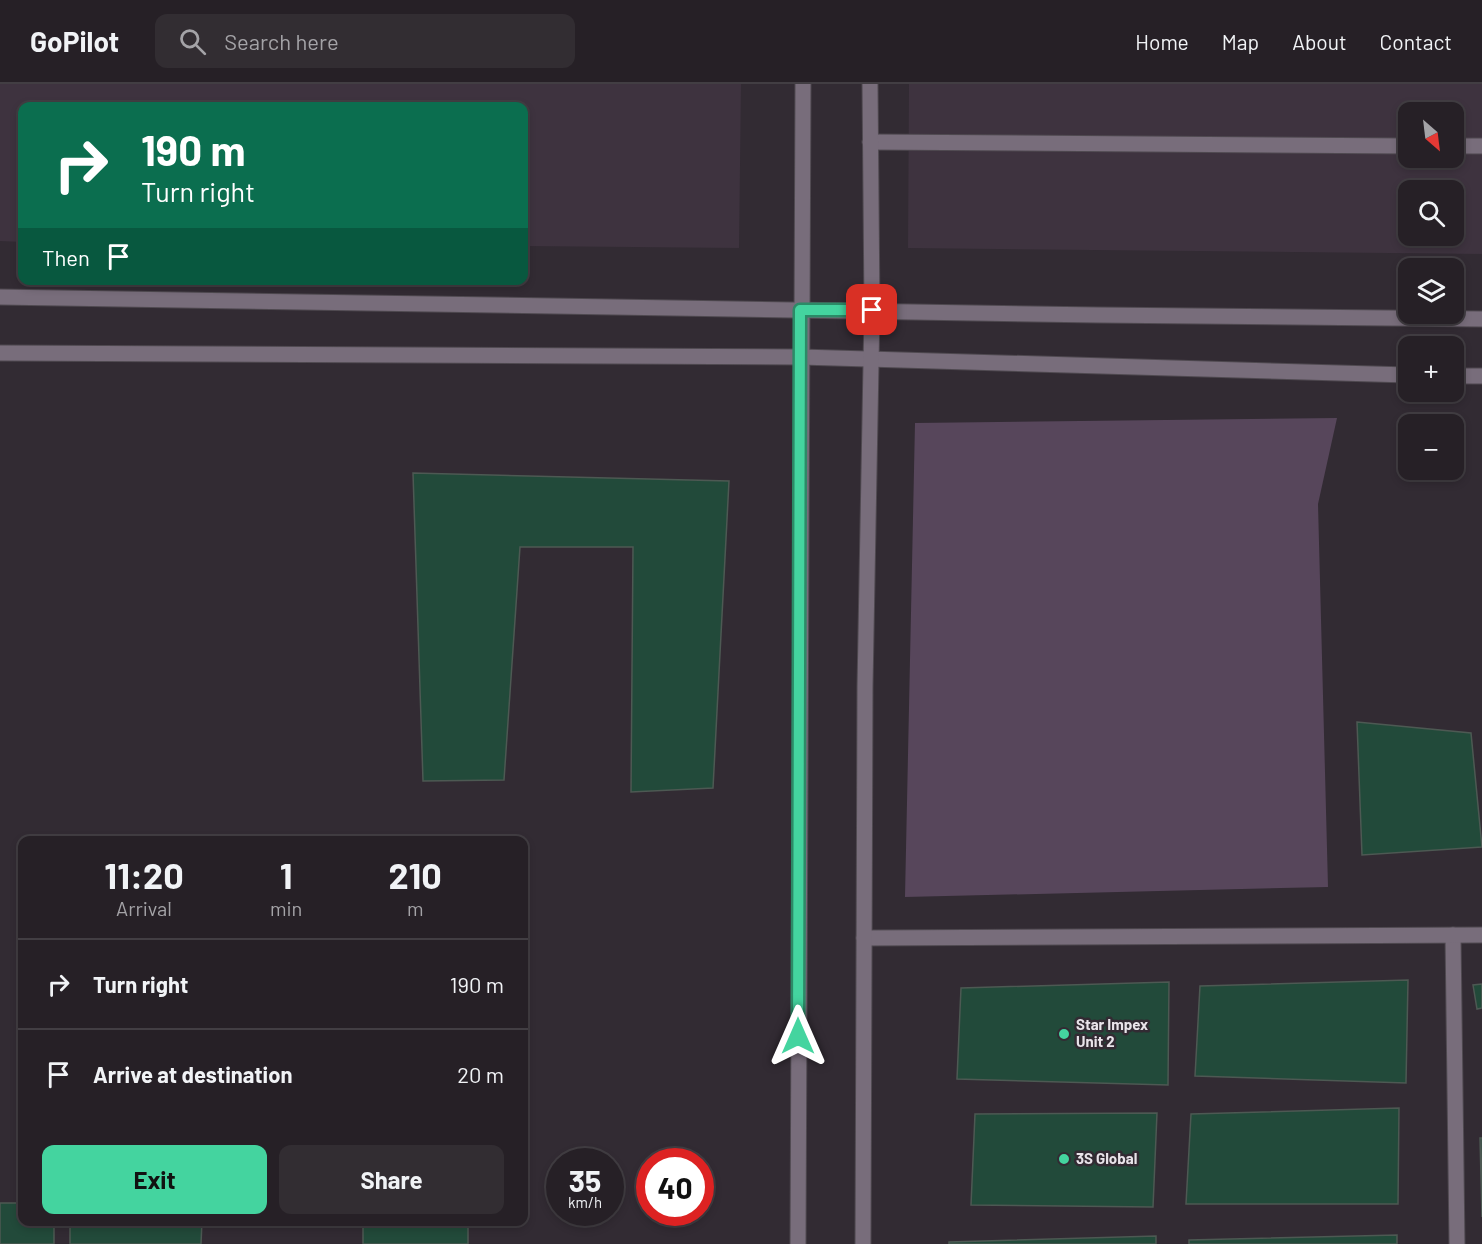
<!DOCTYPE html>
<html lang="en">
<head>
<meta charset="utf-8">
<style>
	:root { --surface:#262026; --page:#322d32; --text:#f1f3f6; --muted:#a4a3a7; --line:#423e43; --accent:#44d49f }
	body { margin:0; font-family:Barlow,sans-serif; background:var(--page); color:var(--text); height:100vh; display:flex; flex-direction:column; font-size:22px; white-space:nowrap }
	* { box-sizing:border-box; margin:0 }
	p { font-size:20px; color:var(--muted) }
	.icon { flex:none; width:33px; height:33px; fill:none; stroke:currentColor; stroke-width:2; stroke-linecap:round; stroke-linejoin:round }
	.map { position:relative; flex:1; overflow:hidden }
	.panel { position:absolute; left:18px; top:752px; width:510px; height:390px; display:flex; flex-direction:column; background:var(--surface); border-radius:12px; box-shadow:0 3px 9px #0003,0 0 0 2px var(--line) }
	.panel>* { flex:none }
	.top-card { position:absolute; left:18px; top:18px; width:510px; height:183px; border-radius:12px; box-shadow:0 3px 9px #0003,0 0 0 2px var(--line); background:#0b6e4f; color:#fff; overflow:hidden }
	.needle { width:39px; rotate:152deg }
	.tools { position:absolute; left:1398px; top:18px; display:grid; gap:12px }
	.tools a { display:grid; place-items:center; width:66px; height:66px; border-radius:12px; background:var(--surface); box-shadow:0 3px 9px #0003,0 0 0 2px var(--line); font-size:30px }
	.speed { position:absolute; left:546px; top:1064px; display:flex; gap:12px; font-size:30px; font-weight:700; text-align:center }
	.speed>* { display:grid; place-content:center; width:78px; height:78px; border-radius:50%; background:var(--surface); box-shadow:0 3px 9px #0003,0 0 0 2px var(--line); line-height:1 }
	.speed small { font-size:15px; font-weight:400 }
	.speed .limit { border:9px solid #d22; background:#fff; color:#111 }
	.pin { position:absolute; display:grid; place-items:center; width:51px; height:51px; color:#fff; margin:-26px; border-radius:12px; box-shadow:0 3px 9px #0006 }
	.me { position:absolute; width:66px; margin:-33px; rotate:0deg; stroke-linejoin:round; filter:drop-shadow(0 0 4px #0008) }
	.turn { display:flex; align-items:center; gap:21px; height:126px; padding:0 24px; font-size:27px }
	.turn .icon { width:78px; height:78px; stroke-width:2.5 }
	.turn b { display:block; font-size:42px; line-height:51px }
	.then { display:flex; align-items:center; height:57px; padding:0 24px; background:#0003; gap:12px; font-size:22px }
	.eta { display:flex; justify-content:space-evenly; align-items:center; height:102px; text-align:center }
	.eta b { font-size:36px; font-weight:700; line-height:42px }
	.primary-button { display:flex; gap:12px; margin-top:auto; padding:12px 24px }
	.primary-button a { flex:1; height:69px; border-radius:12px; background:var(--accent); color:#111; font-size:24px; font-weight:700; line-height:69px; text-align:center }
	.primary-button a+a { background:var(--page); color:var(--text) }
	ul { padding:0; list-style:none }
	li { display:flex; align-items:center; gap:18px; height:90px; padding:0 24px; border-top:2px solid var(--line) }
	li div { flex:1 }
	li b { display:block; font-size:22px }
	li em { font-style:normal }
	header { display:flex; align-items:center; gap:36px; box-sizing:border-box; height:84px; padding:0 30px; background:var(--surface); border-bottom:2px solid var(--line) }
	header strong { font-size:28px }
	nav { display:flex; gap:33px; margin-inline-start:auto; font-size:21px }
	.search { width:420px; height:54px; background:var(--page); display:flex; align-items:center; gap:15px; box-sizing:border-box; padding:0 21px; border-radius:12px; color:var(--muted); font-size:22px }
	.map>svg:first-child { display:block }
</style>
</head>
<body>
<header>
<strong>GoPilot</strong>
<div class="search"><svg class="icon" aria-label="search" viewBox="0 0 24 24"><circle cx="10" cy="10" r="6"/><path d="M15 15l6 6"/></svg>Search here</div>
<nav><a>Home</a><a>Map</a><a>About</a><a>Contact</a></nav>
</header>
<div class="map">
<svg width="1482" height="1160" viewBox="0 0 1482 1160">
	<rect width="100%" height="100%" fill="#322b33"/>
	<!-- built -->
	<g fill="#3e333f" fill-rule="evenodd">
		<path d="M 0,0 L 741,0 L 739,164 L 524,162 L 524,22 L 22,22 L 22,158 L 0,157 Z"/>
		<path d="M 909,0 L 1482,0 L 1482,170 L 908,164 ZM 1408,28 L 1454,28 L 1454,74 L 1408,74 ZM 1408,106 L 1454,106 L 1454,152 L 1408,152 Z"/>
	</g>
	<!-- green -->
	<path fill="#57465b" d="M 1337,334 L 1318,420 L 1328,803 L 905,813 L 915,339 Z"/>
	<!-- building -->
	<g fill="#224a3a" stroke="#4d5953" stroke-width="1.5">
		<path d="M 413,389 L 729,397 L 713,704 L 631,708 L 633,463 L 520,463 L 504,696 L 423,697 Z"/>
		<path d="M 1357,638 L 1471,649 L 1482,763 L 1362,771 Z"/>
		<path d="M 1408,896 L 1406,999 L 1195,992 L 1200,902 Z"/>
		<path d="M 1169,898 L 1168,1001 L 957,995 L 961,904 Z"/>
		<path d="M 1482,900 L 1482,924 L 1477,925 L 1473,901 Z"/>
		<path d="M 1399,1024 L 1398,1120 L 1186,1120 L 1191,1030 Z"/>
		<path d="M 1157,1029 L 1153,1123 L 971,1121 L 975,1030 Z"/>
		<path d="M 1480,1054 L 1482,1054 L 1482,1133 Z"/>
		<path d="M 0,1119 L 22,1119 L 22,1137 L 54,1137 L 54,1160 L 0,1160 Z"/>
		<path d="M 70,1137 L 202,1137 L 201,1160 L 70,1160 Z"/>
		<rect x="363" y="1137" width="105" height="23"/>
		<path d="M 1397,1151 L 1397,1160 L 1189,1160 L 1189,1156 Z"/>
		<path d="M 1156,1152 L 1156,1160 L 949,1160 L 949,1158 Z"/>
	</g>
	<g fill="none" stroke-linecap="round" stroke-linejoin="round">
		<defs>
			<g id="minor">
				<path d="M 870,58 L 1408,62"/>
				<path d="M 1454,62 L 1482,62"/>
				<path d="M 0,213 L 1098,231 L 1482,235"/>
				<path d="M 0,269 L 801,273 L 1408,291"/>
				<path d="M 1454,292 L 1482,292"/>
				<path d="M 1453,851 L 1457,1160"/>
				<path d="M 864,854 L 1482,851"/>
				<path d="M 798,1160 L 803,0"/>
				<path d="M 863,1160 L 865,603 L 872,226 L 870,0"/>
			</g>
		</defs>
		<!-- minor casing -->
		<use href="#minor" stroke="#4f4950" stroke-width="17"/>
		<!-- minor -->
		<use href="#minor" stroke="#786d7b" stroke-width="15"/>
	</g>
	<g fill="none" stroke-linecap="round" stroke-linejoin="round">
		<defs>
			<path id="route" d="M 798,952 L 800,226 L 872,226"/>
		</defs>
		<!-- route casing -->
		<use href="#route" stroke="#2c8a67" stroke-width="15"/>
		<!-- route -->
		<use href="#route" stroke="#44d49f" stroke-width="10"/>
	</g>
	<!-- markers -->
	<g fill="#44d49f" stroke="#322b33" stroke-width="2">
		<circle cx="1064" cy="950" r="6"/>
		<circle cx="1064" cy="1075" r="6"/>
	</g>
	<g text-anchor="middle" stroke-width="5" stroke-linejoin="round" paint-order="stroke">
		<!-- poi labels -->
		<g font-size="15" font-weight="bold" fill="#e9e4ea" stroke="#322b33" text-anchor="start">
			<text x="1076" y="946">Star Impex<tspan x="1076" dy="17">Unit 2</tspan></text>
			<text x="1076" y="1080">3S Global</text>
		</g>
	</g>
</svg>
<div class="tools">
<a><svg class="needle" viewBox="-14 -14 28 28"><path d="M0-13l5 13h-10z" fill="#e53935"/><path d="M0 13l5-13h-10z" fill="#a4a3a7"/></svg></a>
<a><svg class="icon" aria-label="search" viewBox="0 0 24 24"><circle cx="10" cy="10" r="6"/><path d="M15 15l6 6"/></svg></a>
<a><svg class="icon" aria-label="layers" viewBox="0 0 24 24"><path d="M12 4l9 5-9 5-9-5zM3 14l9 5 9-5"/></svg></a>
<a>+</a>
<a>−</a>
</div>
<div class="speed"><div>35<small>km/h</small></div><div class="limit">40</div></div>
<div class="pin" style="left:872px;top:226px;background:#d93025"><svg class="icon" aria-label="arrive" viewBox="0 0 24 24"><path d="M6 21V4h12l-3 4 3 4H6"/></svg></div>
<svg class="me" style="left:798px;top:952px" viewBox="-20 -20 40 40"><path d="M0-17L14 15 0 8-14 15z" fill="#44d49f" stroke="#fff" stroke-width="4"/></svg>
<div class="top-card">
<div class="turn"><svg class="icon" aria-label="right" viewBox="0 0 24 24"><path d="M7 20v-9h11M14 6l5 5-5 5"/></svg><div><b>190 m</b>Turn right</div></div>
<div class="then">Then<svg class="icon" aria-label="arrive" viewBox="0 0 24 24"><path d="M6 21V4h12l-3 4 3 4H6"/></svg></div>
</div>
<section class="panel">
<div class="eta">
<div><b>11:20</b><p>Arrival</p></div>
<div><b>1</b><p>min</p></div>
<div><b>210</b><p>m</p></div>
</div>
<ul>
<li><svg class="icon" aria-label="right" viewBox="0 0 24 24"><path d="M7 20v-9h11M14 6l5 5-5 5"/></svg><div><b>Turn right</b></div><em>190 m</em></li>
<li><svg class="icon" aria-label="arrive" viewBox="0 0 24 24"><path d="M6 21V4h12l-3 4 3 4H6"/></svg><div><b>Arrive at destination</b></div><em>20 m</em></li>
</ul>
<div class="primary-button"><a>Exit</a><a>Share</a></div>
</section>
</div>
</body>
</html>
